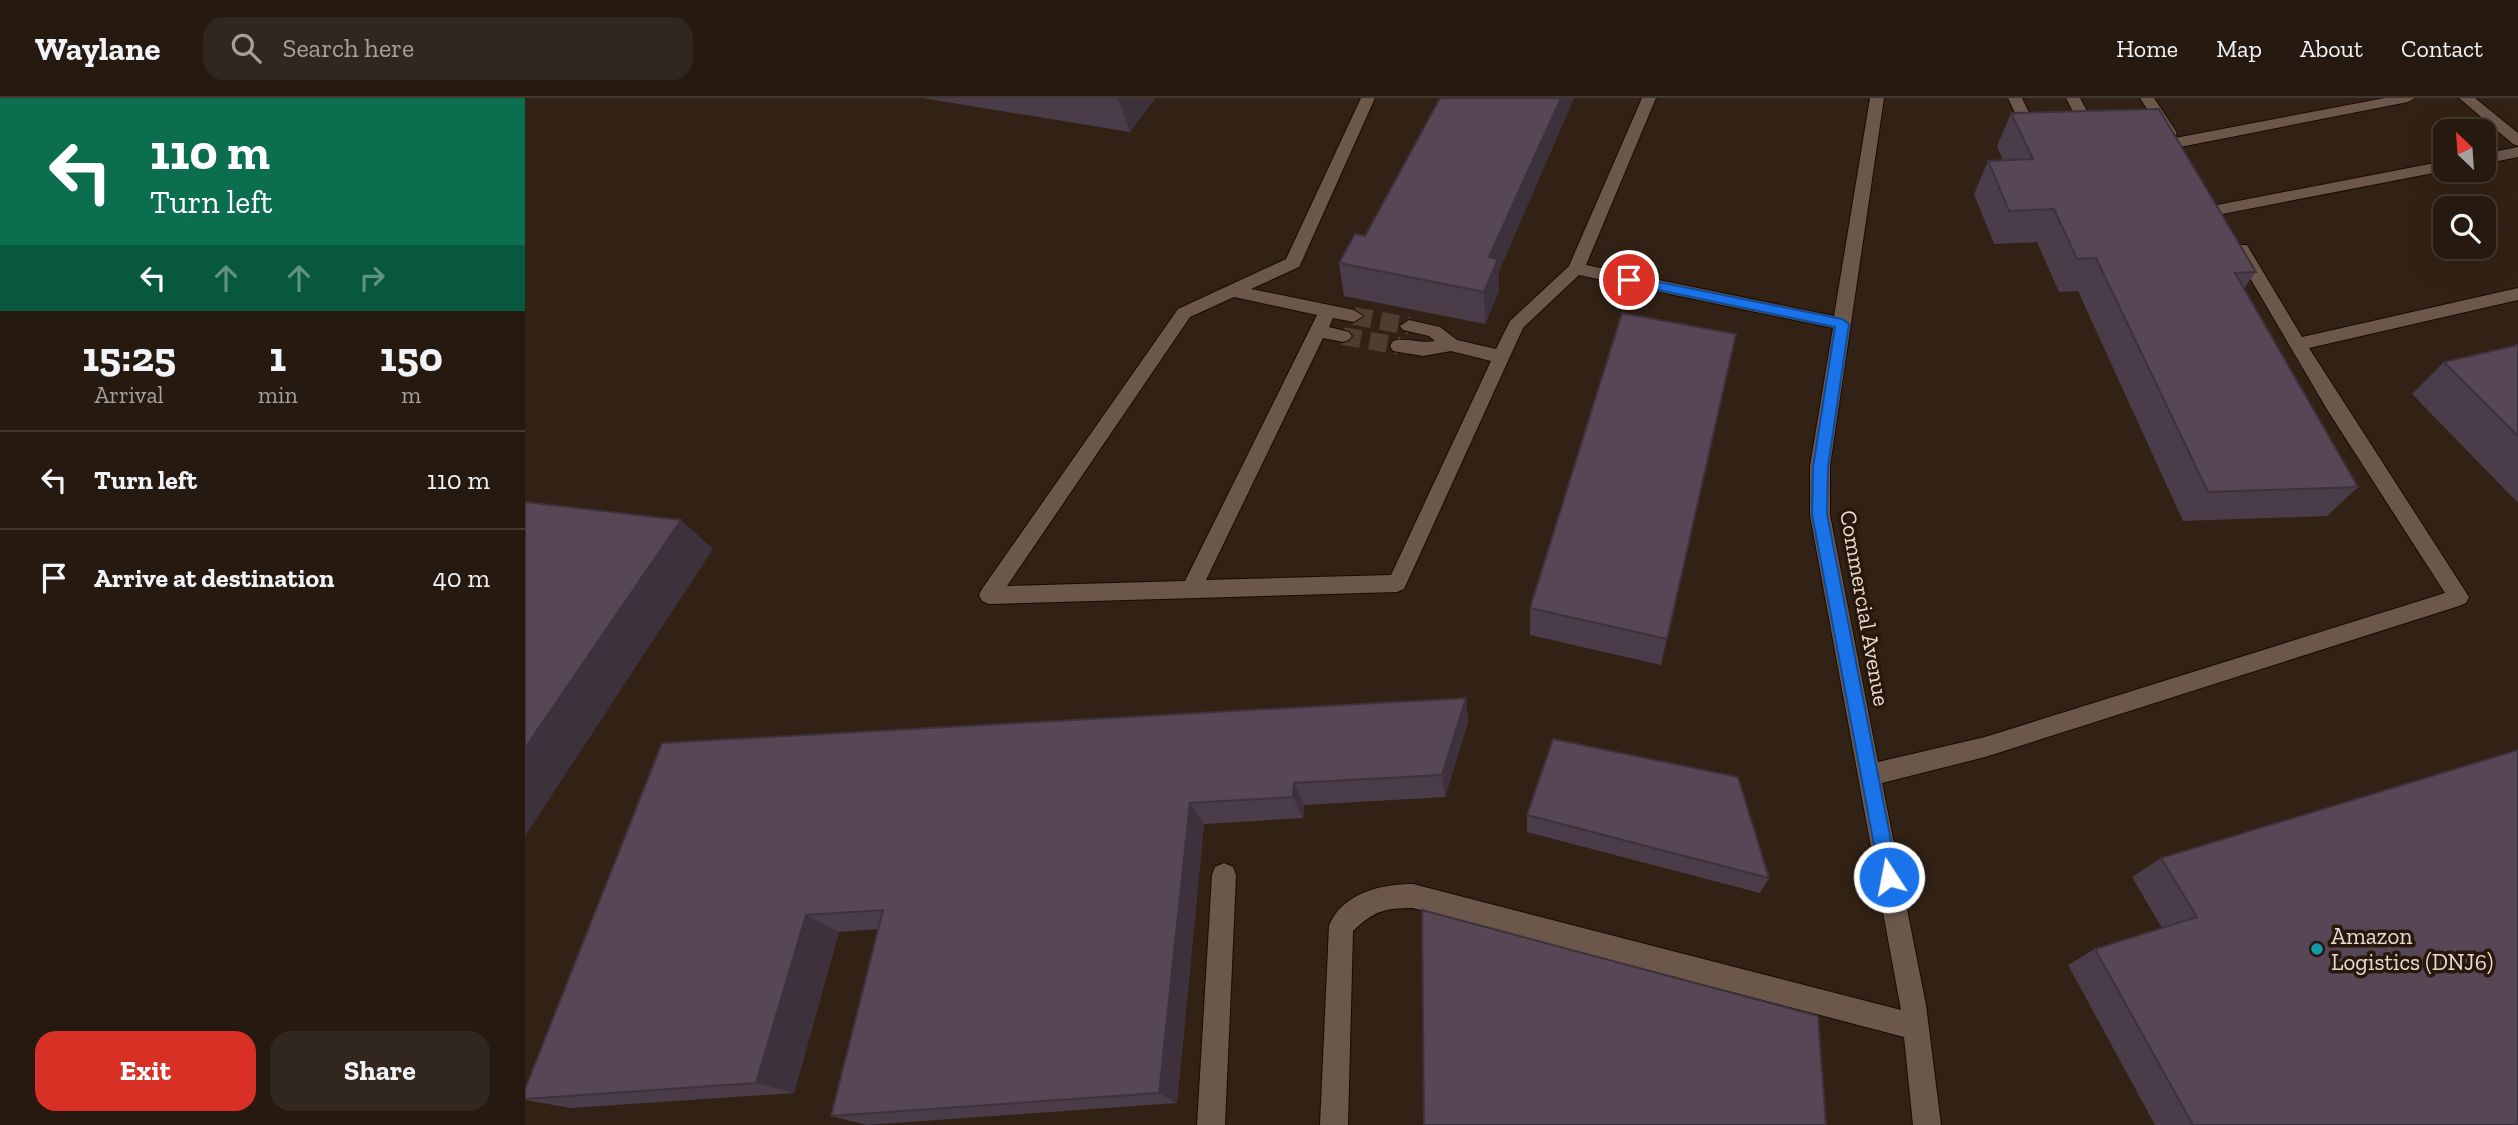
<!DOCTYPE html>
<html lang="en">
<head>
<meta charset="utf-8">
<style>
	:root { --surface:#261a10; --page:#32271e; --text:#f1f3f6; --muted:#a4a19f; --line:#423830; --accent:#d93025 }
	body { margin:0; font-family:"Zilla Slab",serif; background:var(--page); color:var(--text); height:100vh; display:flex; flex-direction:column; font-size:26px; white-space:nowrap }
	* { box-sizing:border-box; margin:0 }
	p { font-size:23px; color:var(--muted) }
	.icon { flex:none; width:38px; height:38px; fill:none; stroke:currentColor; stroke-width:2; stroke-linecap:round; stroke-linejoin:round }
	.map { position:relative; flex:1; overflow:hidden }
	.sheet { display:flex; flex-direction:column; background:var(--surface); width:525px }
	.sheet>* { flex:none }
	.top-card { background:#0b6e4f; color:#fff; overflow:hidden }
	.needle { width:46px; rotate:335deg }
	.buttons { position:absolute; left:1908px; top:21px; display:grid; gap:14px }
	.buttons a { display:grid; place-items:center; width:63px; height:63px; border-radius:14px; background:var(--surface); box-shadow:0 7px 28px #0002,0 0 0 2px var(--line); font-size:35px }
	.pin { position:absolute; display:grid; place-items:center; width:60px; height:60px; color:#fff; margin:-30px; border:4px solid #fff; border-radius:50%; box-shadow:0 2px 7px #0007 }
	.me { position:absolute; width:77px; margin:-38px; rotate:349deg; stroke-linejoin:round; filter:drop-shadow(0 0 5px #0008) }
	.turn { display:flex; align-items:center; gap:24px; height:147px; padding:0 35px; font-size:32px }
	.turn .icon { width:91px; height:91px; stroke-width:2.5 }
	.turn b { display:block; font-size:49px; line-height:60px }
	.lanes { display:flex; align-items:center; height:66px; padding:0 35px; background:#0003; justify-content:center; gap:35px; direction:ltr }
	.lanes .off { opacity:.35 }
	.eta { display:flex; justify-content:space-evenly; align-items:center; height:119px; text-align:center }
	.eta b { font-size:42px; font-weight:800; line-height:49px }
	.primary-button { display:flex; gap:14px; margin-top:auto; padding:14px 35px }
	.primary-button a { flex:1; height:80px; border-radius:21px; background:var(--accent); color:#fff; font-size:28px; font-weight:800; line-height:80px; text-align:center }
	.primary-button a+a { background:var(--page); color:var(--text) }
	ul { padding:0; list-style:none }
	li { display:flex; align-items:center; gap:21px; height:98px; padding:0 35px; border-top:2px solid var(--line) }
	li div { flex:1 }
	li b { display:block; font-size:26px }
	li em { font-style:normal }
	header { display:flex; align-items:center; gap:42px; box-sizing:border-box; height:98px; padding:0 35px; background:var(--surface); border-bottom:2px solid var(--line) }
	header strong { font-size:33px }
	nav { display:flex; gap:38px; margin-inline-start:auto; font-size:24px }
	.search { width:490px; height:63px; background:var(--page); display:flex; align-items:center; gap:18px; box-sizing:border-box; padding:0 24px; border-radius:21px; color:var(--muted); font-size:26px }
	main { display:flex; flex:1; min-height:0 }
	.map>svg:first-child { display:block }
</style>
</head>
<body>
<header>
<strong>Waylane</strong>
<div class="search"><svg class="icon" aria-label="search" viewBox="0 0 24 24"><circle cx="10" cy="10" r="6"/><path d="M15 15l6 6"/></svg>Search here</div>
<nav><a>Home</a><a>Map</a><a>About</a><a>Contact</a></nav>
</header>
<main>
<section class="sheet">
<div class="top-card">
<div class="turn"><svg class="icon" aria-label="left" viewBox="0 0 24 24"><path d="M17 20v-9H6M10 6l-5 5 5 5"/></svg><div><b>110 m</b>Turn left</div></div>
<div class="lanes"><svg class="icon" aria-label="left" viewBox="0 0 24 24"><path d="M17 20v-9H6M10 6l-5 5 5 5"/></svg><svg class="icon off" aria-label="ahead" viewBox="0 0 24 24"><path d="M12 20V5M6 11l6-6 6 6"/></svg><svg class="icon off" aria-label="ahead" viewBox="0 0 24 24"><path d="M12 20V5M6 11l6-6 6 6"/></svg><svg class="icon off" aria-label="right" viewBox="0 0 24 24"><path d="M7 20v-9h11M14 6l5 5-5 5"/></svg></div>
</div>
<div class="eta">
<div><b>15:25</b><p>Arrival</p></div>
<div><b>1</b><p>min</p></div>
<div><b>150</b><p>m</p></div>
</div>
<ul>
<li><svg class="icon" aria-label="left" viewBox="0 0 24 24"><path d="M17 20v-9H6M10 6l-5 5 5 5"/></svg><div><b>Turn left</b></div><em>110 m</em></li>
<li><svg class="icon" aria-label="arrive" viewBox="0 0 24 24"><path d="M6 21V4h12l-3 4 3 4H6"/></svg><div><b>Arrive at destination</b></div><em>40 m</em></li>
</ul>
<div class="primary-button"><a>Exit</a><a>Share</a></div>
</section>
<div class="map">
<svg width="1993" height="1027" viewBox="0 0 1993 1027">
	<rect width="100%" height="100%" fill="#322215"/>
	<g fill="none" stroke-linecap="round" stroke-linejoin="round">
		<!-- minor-tunnel -->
		<g stroke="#4d3e32" stroke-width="18" stroke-dasharray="18 9" stroke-linecap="butt">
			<path d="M 829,218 L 884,228"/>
			<path d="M 818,238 L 874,248"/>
		</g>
		<defs>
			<g id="minor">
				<path d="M 836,0 L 850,0 L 776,165 L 774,169 L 726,191 L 829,212 L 838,218 L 829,224 L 808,220 L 804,229 L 824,234 L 827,238 L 824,242 L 818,244 L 798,240 L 681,482 L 866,477 L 966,263 L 926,253 L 898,258 L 868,253 L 865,248 L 868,243 C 881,239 896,246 910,243 L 904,238 L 878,232 L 875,228 L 884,222 L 915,229 L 932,242 L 971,251 L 985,223 L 1044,168 L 1117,0 L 1131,0 L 1061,167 L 1309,218 L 1345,0 L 1359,0 L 1305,368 L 1305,417 L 1353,664 L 1460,639 L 1920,495 L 1803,313 L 1708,151 L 1710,147 L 1722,147 L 1777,239 L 1993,190 L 1993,202 L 1784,250 L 1944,499 L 1941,505 L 1934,508 L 1460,659 L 1357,685 L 1401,907 L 1416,1027 L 1388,1027 L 1379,939 L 888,810 C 859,810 849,813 828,833 L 823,1027 L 795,1027 L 804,828 C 817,795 856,786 888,786 L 1376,912 L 1285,417 L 1285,368 L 1308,230 L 1054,177 L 998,230 L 879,491 L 872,494 L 464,506 L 457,503 L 454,497 L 457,491 L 653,211 L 761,161 ZM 709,199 L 792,217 L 660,483 L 482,488 L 665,219 Z"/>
				<path d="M 1483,0 L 1497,0 L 1509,25 L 1506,28 L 1496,28 Z"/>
				<path d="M 1541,0 L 1555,0 L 1572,32 L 1569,35 L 1559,35 Z"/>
				<path d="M 1615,0 L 1629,0 L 1652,35 L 1649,38 L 1639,38 Z"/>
				<path d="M 1860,0 L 1890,0 L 1883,4 L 1650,50 L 1642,45 L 1650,40 Z"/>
				<path d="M 1934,0 L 1950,0 L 1993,35 L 1993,48 L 1988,46 Z"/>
				<path d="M 1993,49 L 1993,59 L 1958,66 L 1958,56 Z"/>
				<path d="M 1920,63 L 1920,72 L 1924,72 L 1692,117 L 1684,112 L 1692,107 Z"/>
				<path d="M 699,765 L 708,769 L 711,777 L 700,1027 L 672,1027 L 687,777 L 690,769 Z"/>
			</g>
		</defs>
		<!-- minor casing -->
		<use href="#minor" stroke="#1a0b02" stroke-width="2"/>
		<!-- minor -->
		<use href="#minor" fill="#6b584a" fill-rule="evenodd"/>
	</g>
	<!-- wall -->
	<g fill="#4b3c49">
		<path d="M 397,0 L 630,0 L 605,34 Z"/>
		<path d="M 915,0 L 1056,0 L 1049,0 L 974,173 L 974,193 L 960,226 L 819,198 L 814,165 L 840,138 Z"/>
		<path d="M 1486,15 L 1731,174 L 1719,190 L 1833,389 L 1802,418 L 1658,423 L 1553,193 L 1534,194 L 1512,144 L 1469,146 L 1449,96 L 1463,63 L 1478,62 L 1472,48 Z"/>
		<path d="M 1211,236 L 1136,567 L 1005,537 L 1005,510 Z"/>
		<path d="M 1993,247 L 1993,405 L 1887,296 L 1919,264 Z"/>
		<path d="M 941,600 L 943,624 L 920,699 L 779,707 L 778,720 L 679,726 L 652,1005 L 341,1027 L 306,1018 L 353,831 L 314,834 L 269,995 L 46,1010 L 0,1002 L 0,991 L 137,645 Z"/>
		<path d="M 1002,717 L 1244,780 L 1235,795 L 1002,734 Z"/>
		<path d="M 1636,760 L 1993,1027 L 1630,1027 L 1543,867 L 1570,851 L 1637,830 L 1607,779 Z"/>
	</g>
	<!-- shaded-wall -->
	<g fill="#3d313c">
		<path d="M 594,0 L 630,0 L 605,34 L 593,1 Z"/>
		<path d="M 1036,0 L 1049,0 L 974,173 L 974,193 L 960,226 L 959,194 L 964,159 Z"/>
		<path d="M 156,422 L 188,451 L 0,738 L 0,650 Z"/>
		<path d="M 941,600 L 943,624 L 920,699 L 917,677 Z"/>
		<path d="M 769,685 L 779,707 L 778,720 L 768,699 Z"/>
		<path d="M 665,705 L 679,726 L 652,1005 L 634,995 Z"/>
		<path d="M 281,817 L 314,834 L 269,995 L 231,985 Z"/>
	</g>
	<!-- building -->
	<g fill="#574655" stroke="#3d313c" stroke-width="2">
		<path d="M 915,0 L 1036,0 L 964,159 L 973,161 L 959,194 L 814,165 L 830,136 L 840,138 Z"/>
		<path d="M 1634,11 L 1731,174 L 1710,175 L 1833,389 L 1683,394 L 1571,160 L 1552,161 L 1529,111 L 1484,113 L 1463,63 L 1508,61 L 1486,15 Z"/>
		<path d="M 1097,215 L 1211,236 L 1142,541 L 1005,510 Z"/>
		<path d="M 1993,247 L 1993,338 L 1919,264 Z"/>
		<path d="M 0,404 L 156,422 L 0,650 Z"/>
		<path d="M 941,600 L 917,677 L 769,685 L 768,699 L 665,705 L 634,995 L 306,1018 L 358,812 L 281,817 L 231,985 L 0,1001 L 0,991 L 137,645 Z"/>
		<path d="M 1028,641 L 1213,679 L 1244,780 L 1002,717 Z"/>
		<path d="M 1993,652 L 1993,1027 L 1668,1027 L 1570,851 L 1672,819 L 1636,760 Z"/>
		<path d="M 897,812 L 1293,918 L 1301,1027 L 899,1027 Z"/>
	</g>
	<!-- route -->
	<path fill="#1a73e8" stroke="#114b97" stroke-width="2" d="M 1104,178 L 1317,221 L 1324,226 L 1303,369 L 1302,416 L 1373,779 L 1370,786 L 1364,788 L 1357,786 L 1355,779 L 1287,416 L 1288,369 L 1310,229 L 1100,185 L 1100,179 Z"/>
	<!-- markers -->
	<circle fill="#0f9aa8" stroke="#28180c" stroke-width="2.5" cx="1792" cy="851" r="7"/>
	<g text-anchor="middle" stroke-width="7" stroke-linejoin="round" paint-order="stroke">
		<!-- street labels -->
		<g font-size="23" fill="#e7dbd3" stroke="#28180c">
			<text transform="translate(1340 510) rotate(80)" y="8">Commercial Avenue</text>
		</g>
		<!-- poi labels -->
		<g font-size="23" fill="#e7dbd3" stroke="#28180c" text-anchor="start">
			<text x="1806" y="846">Amazon<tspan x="1806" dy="26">Logistics (DNJ6)</tspan></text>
		</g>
	</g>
</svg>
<div class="buttons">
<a><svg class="needle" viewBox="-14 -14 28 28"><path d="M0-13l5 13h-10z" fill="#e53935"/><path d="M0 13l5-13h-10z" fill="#a4a19f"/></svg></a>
<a><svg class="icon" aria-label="search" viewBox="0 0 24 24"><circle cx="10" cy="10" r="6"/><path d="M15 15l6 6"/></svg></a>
</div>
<div class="pin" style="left:1104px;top:182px;background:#d93025"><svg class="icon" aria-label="arrive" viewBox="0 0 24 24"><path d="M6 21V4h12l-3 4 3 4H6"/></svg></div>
<svg class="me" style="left:1364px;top:779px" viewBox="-20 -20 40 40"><circle r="17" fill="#1a73e8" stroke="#fff" stroke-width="3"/><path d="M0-11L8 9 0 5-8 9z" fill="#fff"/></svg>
</div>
</main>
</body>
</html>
